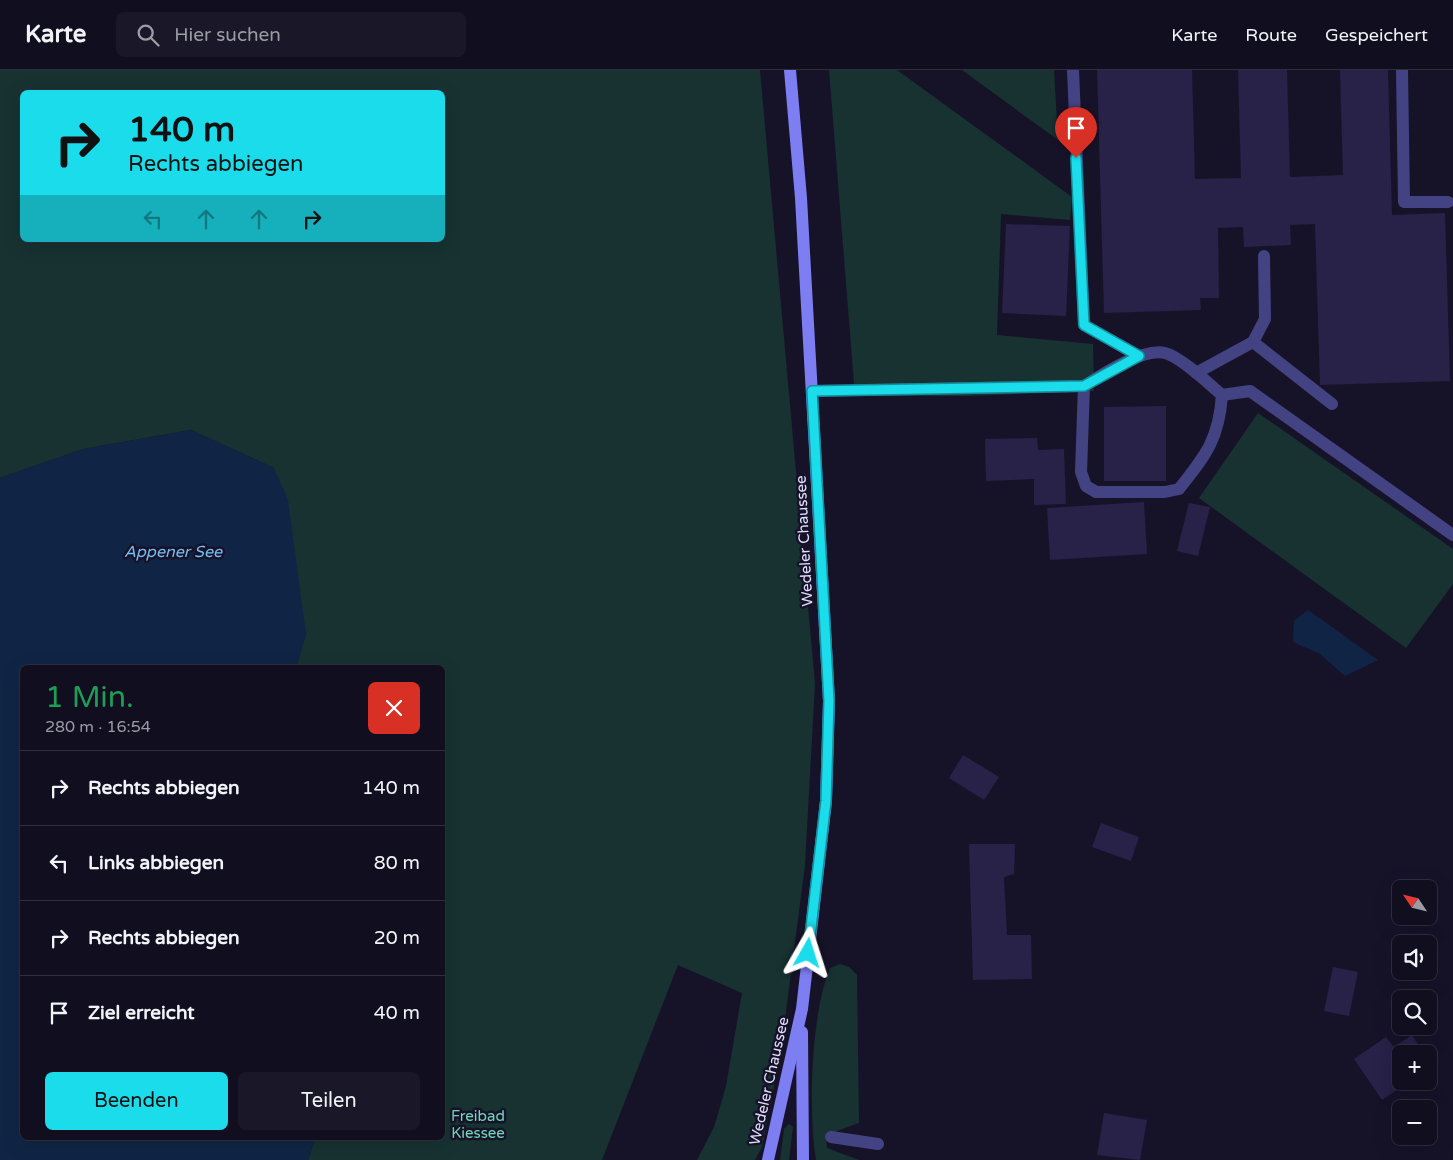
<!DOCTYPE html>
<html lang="de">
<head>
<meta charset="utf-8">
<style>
	:root { --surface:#100e1f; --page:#191728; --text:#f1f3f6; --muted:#9c9ca4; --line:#302e3d; --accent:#1bdceb }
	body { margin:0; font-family:"Varela Round",sans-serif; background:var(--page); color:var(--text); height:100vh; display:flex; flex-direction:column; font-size:19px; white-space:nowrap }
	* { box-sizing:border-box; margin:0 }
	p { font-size:16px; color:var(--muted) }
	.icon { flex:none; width:28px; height:28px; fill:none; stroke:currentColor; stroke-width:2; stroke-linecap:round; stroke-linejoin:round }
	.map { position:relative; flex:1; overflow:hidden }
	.panel { position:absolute; left:20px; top:595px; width:425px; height:475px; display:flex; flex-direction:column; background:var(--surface); border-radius:8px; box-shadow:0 5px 20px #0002,0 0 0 1px var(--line) }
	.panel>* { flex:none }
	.hud { position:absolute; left:20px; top:20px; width:425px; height:152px; border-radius:8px; box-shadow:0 5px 20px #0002,0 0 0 1px var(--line); background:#1bdceb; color:#111; overflow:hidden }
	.needle { width:32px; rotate:305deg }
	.fabs { position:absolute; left:1392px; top:810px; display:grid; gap:10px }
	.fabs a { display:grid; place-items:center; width:45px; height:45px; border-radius:8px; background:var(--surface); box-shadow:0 5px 20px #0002,0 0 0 1px var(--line); font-size:25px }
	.pin { position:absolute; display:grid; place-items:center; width:42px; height:42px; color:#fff; margin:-51px -21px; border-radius:50% 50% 50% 0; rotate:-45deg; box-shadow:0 0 5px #0007 }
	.pin .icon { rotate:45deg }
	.me { position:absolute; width:55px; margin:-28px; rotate:6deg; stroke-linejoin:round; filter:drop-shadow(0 0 4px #0008) }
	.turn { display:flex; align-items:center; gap:18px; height:105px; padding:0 25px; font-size:22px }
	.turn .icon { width:65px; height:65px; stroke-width:2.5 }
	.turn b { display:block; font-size:35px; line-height:42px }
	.lanes { display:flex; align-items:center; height:48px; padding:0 25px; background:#0003; justify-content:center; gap:25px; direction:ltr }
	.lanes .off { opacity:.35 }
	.round { display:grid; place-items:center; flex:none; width:52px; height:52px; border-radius:8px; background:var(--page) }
	.headline { display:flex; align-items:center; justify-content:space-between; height:85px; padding:0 25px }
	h1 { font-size:30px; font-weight:600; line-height:38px; color:#1e9e55 }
	.action { display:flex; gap:10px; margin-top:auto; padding:10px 25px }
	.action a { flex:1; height:58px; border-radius:8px; background:var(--accent); color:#111; font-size:20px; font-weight:600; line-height:58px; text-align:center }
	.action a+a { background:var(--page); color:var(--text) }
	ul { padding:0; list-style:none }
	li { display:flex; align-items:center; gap:15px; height:75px; padding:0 25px; border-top:1px solid var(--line) }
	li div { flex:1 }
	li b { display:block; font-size:19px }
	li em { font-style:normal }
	header { display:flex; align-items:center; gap:30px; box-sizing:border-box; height:70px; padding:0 25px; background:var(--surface); border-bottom:1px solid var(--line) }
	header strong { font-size:24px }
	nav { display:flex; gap:28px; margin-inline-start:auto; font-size:18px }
	.search { width:350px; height:45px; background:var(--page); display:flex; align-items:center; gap:12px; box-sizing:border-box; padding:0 18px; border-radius:8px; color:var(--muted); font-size:19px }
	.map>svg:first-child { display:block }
</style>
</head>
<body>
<header>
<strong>Karte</strong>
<div class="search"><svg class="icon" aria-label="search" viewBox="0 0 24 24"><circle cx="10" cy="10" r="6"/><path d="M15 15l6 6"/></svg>Hier suchen</div>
<nav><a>Karte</a><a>Route</a><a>Gespeichert</a></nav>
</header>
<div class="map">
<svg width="1453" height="1090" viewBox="0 0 1453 1090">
	<rect width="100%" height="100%" fill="#161329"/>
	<!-- green -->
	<g fill="#173231" fill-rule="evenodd">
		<path d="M 0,0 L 760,0 L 815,614 L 805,795 L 781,980 L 762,1077 L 755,1090 L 697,1090 L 714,1057 L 726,1016 L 742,923 L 678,895 L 602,1090 L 308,1090 L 315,1068 L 442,1068 L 442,598 L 296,597 L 306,564 L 274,398 L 191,360 L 83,379 L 0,408 ZM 22,22 L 442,22 L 442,170 L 22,170 Z"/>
		<path d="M 829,0 L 897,0 L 1072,127 L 1070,150 L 1001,144 L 997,265 L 1093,274 L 1094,321 L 970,326 L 855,326 Z"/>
		<path d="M 962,0 L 1054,0 L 1058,70 Z"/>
		<path d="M 1258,343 L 1453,479 L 1453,514 L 1406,578 L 1199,428 Z"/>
		<path d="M 840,894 L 849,897 L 857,905 L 859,1053 L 826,1065 L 827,1078 L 859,1090 L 816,1090 C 808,1042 811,943 830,898 Z"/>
		<path d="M 789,1054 L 793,1057 L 789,1090 L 780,1090 L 784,1059 Z"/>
	</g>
	<!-- water -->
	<g fill="#102545">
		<path d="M 191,360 L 274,398 L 288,430 L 306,564 L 296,597 L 22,598 L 22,1068 L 315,1068 L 308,1090 L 0,1090 L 0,408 L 83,379 Z"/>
		<path d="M 1308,540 L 1378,590 L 1345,606 L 1320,584 L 1293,572 L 1294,551 Z"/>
	</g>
	<!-- building -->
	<g fill="#282148">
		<path d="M 1097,0 L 1192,0 L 1195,109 L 1241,108 L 1238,0 L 1287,0 L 1290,107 L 1343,105 L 1340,0 L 1388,0 L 1392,145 L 1445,143 L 1450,311 L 1320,315 L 1315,154 L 1290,155 L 1291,175 L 1244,177 L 1243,157 L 1218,158 L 1219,228 L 1200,228 L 1201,240 L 1104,243 Z"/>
		<path d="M 1006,154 L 1070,156 L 1066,246 L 1002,243 Z"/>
		<path d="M 1166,336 L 1166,411 L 1104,411 L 1104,337 Z"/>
		<path d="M 1037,368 L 1038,380 L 1064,379 L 1066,434 L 1034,435 L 1034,409 L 986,411 L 985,369 Z"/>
		<path d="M 1144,432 L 1147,484 L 1050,490 L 1047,438 Z"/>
		<path d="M 1189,433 L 1210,437 L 1198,486 L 1177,481 Z"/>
		<path d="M 963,685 L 999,707 L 984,730 L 949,708 Z"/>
		<path d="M 1101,753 L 1139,767 L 1131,791 L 1092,777 Z"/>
		<path d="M 969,774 L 1015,774 L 1014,804 L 1004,807 L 1007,865 L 1031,865 L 1032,909 L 973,910 Z"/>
		<path d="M 1333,897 L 1358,902 L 1349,946 L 1324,941 Z"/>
		<path d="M 1412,965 L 1424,984 L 1401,984 L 1401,1011 L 1410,1011 L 1382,1030 L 1354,989 L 1386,967 L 1394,977 Z"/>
		<path d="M 1104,1043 L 1147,1050 L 1140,1090 L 1097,1085 Z"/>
	</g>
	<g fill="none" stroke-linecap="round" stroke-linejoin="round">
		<!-- lane -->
		<g stroke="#434384" stroke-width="12">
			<path d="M 1073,0 L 1084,255 L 1139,286"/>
			<path d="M 1402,0 L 1404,132 L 1448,132"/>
			<path d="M 1253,272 L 1332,334"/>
			<path d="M 1196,303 L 1253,272 L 1265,249 L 1264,186"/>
			<path d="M 812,321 L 1084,316"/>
			<path d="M 1222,325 C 1219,369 1206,385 1179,419 L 1165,422 L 1096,422 L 1086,416 L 1081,402 L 1084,316 C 1101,305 1144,277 1165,283 C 1181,287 1209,314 1222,325 L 1250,321 L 1453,465"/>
			<path d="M 831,1067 L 878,1074"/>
		</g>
		<!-- secondary -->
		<g stroke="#7e7ef3" stroke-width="12">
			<path d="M 802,962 L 803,1090"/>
			<path d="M 768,1090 L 802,939 L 826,731 L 829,631 L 801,128 L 790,0"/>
		</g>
	</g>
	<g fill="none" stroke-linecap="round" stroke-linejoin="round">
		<defs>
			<path id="route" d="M 808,883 L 826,731 L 829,631 L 812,321 L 1084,316 L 1139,286 L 1084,255 L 1076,88"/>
		</defs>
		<!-- route casing -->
		<use href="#route" stroke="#128f99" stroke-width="12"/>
		<!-- route -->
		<use href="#route" stroke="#1bdceb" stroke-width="9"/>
	</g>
	<g text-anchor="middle" stroke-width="5" stroke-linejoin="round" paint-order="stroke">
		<!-- street labels -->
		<g font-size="15" fill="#e1defc" stroke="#161329">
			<text transform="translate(804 471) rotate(-93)" y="5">Wedeler Chaussee</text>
			<text transform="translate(769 1011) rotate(-77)" y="5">Wedeler Chaussee</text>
		</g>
		<!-- park labels -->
		<g font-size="15" fill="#6fd7ba" stroke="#161329">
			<text x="478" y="1051">Freibad<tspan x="478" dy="17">Kiessee</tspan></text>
		</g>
		<!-- water labels -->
		<g font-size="16" font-style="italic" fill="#75bdf3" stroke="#161329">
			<text x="173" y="487">Appener See</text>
		</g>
	</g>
</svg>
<div class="fabs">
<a><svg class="needle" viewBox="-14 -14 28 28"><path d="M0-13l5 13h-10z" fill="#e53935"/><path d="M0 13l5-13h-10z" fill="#9c9ca4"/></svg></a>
<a><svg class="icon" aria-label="sound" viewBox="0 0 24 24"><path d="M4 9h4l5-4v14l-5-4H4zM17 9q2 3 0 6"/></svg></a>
<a><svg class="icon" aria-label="search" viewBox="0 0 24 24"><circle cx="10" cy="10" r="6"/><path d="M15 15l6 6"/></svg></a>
<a>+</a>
<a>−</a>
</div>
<div class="pin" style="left:1076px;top:88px;background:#d93025"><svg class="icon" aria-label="arrive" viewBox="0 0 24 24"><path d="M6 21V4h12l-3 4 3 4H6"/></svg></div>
<svg class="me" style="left:808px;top:883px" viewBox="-20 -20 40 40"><path d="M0-17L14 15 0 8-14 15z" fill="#1bdceb" stroke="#fff" stroke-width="4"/></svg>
<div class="hud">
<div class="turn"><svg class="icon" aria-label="right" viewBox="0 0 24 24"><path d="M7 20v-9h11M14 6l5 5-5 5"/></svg><div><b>140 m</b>Rechts abbiegen</div></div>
<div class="lanes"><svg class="icon off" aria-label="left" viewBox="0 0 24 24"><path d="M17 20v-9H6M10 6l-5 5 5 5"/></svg><svg class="icon off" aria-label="ahead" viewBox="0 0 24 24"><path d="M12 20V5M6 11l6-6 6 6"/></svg><svg class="icon off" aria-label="ahead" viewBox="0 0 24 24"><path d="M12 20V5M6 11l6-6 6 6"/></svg><svg class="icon" aria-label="right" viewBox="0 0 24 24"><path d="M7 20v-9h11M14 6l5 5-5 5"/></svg></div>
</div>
<section class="panel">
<div class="headline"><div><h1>1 Min.</h1><p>280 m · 16:54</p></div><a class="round" style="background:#d93025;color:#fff"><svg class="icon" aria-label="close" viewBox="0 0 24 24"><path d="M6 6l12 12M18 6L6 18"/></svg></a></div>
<ul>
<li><svg class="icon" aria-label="right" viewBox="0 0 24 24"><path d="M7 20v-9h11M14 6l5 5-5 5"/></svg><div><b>Rechts abbiegen</b></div><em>140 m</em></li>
<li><svg class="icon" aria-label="left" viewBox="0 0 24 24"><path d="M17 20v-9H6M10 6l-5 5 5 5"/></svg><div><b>Links abbiegen</b></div><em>80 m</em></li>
<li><svg class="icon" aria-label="right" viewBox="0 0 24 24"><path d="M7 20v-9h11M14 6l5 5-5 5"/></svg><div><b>Rechts abbiegen</b></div><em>20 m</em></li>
<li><svg class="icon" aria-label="arrive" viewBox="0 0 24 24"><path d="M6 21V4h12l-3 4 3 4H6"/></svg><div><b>Ziel erreicht</b></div><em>40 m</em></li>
</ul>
<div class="action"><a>Beenden</a><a>Teilen</a></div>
</section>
</div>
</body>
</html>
